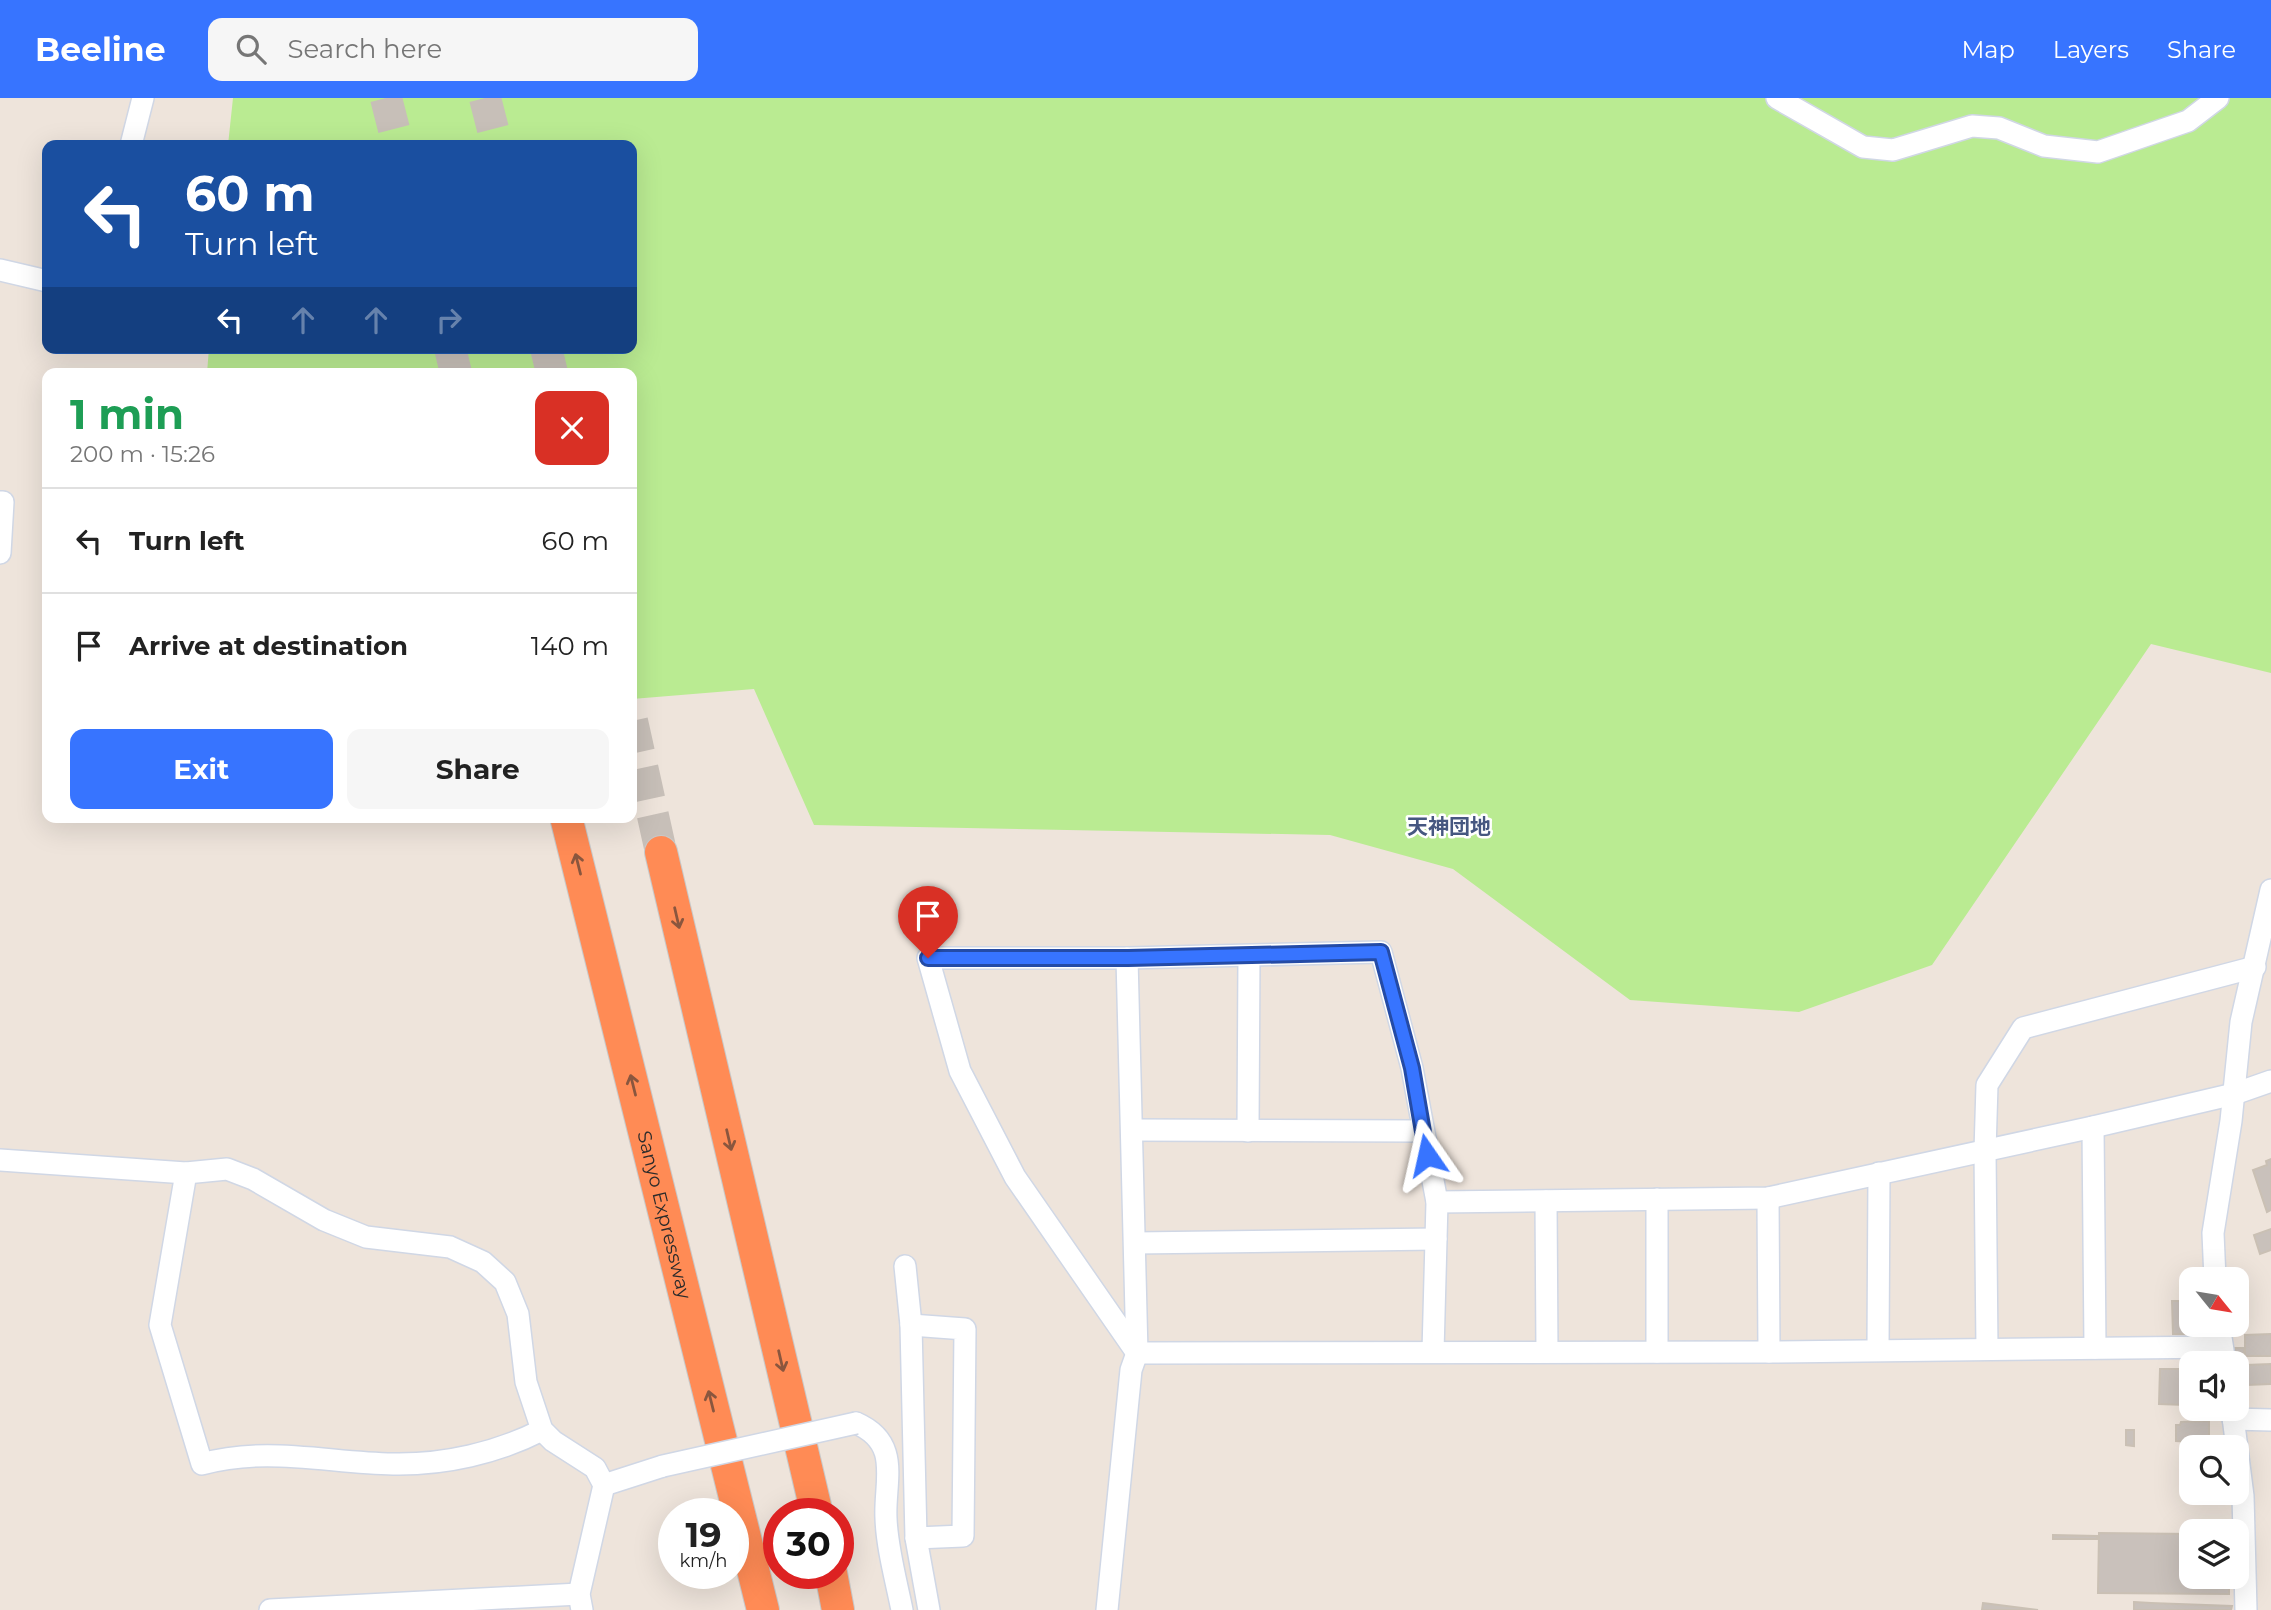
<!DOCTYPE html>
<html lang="en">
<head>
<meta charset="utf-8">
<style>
	:root { --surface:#fff; --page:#f6f6f6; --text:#222; --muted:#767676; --line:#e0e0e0; --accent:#3774ff }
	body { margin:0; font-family:Montserrat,"Noto Sans JP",sans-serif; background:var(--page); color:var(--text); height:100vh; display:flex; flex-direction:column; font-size:26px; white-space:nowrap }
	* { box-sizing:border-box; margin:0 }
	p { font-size:23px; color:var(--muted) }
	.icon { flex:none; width:38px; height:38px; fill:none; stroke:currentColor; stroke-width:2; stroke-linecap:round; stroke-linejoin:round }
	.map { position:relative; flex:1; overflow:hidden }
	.sheet { position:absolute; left:42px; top:270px; width:595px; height:455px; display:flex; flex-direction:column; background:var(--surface); border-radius:14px; box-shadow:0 7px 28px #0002 }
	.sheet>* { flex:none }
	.guide { position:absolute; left:42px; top:42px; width:595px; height:214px; border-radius:14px; box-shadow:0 7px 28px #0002; background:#1a4fa0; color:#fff; overflow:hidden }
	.needle { width:46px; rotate:120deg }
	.controls { position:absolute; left:2179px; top:1169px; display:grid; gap:14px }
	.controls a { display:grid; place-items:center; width:70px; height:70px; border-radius:14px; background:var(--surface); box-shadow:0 7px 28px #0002; font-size:35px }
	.speed { position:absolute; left:658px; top:1400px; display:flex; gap:14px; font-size:35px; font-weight:700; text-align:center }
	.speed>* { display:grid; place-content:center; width:91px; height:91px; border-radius:50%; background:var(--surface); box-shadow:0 7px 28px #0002; line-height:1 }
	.speed small { font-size:18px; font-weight:400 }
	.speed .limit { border:10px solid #d22; background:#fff; color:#111 }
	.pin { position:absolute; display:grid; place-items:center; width:60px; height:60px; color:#fff; margin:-72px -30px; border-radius:50% 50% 50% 0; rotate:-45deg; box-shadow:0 0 7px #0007 }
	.pin .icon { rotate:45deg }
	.me { position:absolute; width:77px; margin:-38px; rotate:349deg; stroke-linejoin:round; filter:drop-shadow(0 0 5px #0008) }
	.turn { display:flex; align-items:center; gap:24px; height:147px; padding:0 28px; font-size:32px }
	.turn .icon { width:91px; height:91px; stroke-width:2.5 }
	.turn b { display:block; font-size:49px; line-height:60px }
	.lanes { display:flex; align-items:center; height:66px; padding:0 28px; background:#0003; justify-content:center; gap:35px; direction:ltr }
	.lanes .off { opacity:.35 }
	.round { display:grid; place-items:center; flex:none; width:74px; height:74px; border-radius:14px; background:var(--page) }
	.head { display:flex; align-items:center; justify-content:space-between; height:119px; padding:0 28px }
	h1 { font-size:42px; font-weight:700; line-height:52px; color:#1e9e55 }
	.cta { display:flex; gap:14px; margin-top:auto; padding:14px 28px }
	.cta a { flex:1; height:80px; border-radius:14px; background:var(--accent); color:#fff; font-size:28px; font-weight:700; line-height:80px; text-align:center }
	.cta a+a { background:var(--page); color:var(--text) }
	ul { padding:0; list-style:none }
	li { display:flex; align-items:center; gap:21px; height:105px; padding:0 28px; border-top:2px solid var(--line) }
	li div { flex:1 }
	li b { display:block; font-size:26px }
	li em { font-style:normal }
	header { display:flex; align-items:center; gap:42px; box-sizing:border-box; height:98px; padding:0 35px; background:var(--accent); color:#fff }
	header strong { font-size:33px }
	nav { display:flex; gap:38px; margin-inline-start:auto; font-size:24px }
	.search { width:490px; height:63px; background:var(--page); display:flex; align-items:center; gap:18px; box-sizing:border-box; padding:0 24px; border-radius:14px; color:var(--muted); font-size:26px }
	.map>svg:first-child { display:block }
</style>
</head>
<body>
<header>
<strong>Beeline</strong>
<div class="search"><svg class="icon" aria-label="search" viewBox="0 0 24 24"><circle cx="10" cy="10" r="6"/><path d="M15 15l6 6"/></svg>Search here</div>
<nav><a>Map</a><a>Layers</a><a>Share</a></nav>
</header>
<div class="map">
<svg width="2271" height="1512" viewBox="0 0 2271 1512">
	<rect width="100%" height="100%" fill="#eee4db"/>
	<!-- green -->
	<path fill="#baeb92" d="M 233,0 L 2271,0 L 2271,575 L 2151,546 L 1932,867 L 1799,914 L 1630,902 L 1453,771 L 1330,737 L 814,727 L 754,591 L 632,601 L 632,275 L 207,275 L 209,250 L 632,250 L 632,47 L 228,47 Z"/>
	<!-- building -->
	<g fill="#c9c1bb" stroke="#cac0b4" stroke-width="2">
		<path d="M 2271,1061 L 2271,1112 L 2267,1114 L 2253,1072 L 2267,1067 L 2266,1063 Z"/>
		<path d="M 2271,1131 L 2271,1152 L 2260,1156 L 2254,1137 Z"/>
		<path d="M 2172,1203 L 2191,1203 L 2191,1227 L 2201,1227 L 2201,1236 L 2173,1236 Z"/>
		<path d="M 2271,1236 L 2271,1258 L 2245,1258 L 2245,1237 Z"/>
		<path d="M 2235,1250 L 2244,1250 L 2245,1274 L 2236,1275 Z"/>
		<path d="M 2271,1266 L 2271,1286 L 2247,1287 L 2246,1267 Z"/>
		<path d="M 2160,1271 L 2186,1271 L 2186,1307 L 2159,1306 Z"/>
		<path d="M 2209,1323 L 2209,1345 L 2176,1343 L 2176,1327 L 2180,1327 L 2181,1324 Z"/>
		<path d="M 2126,1332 L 2134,1332 L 2134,1348 L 2126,1347 Z"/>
		<path d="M 2099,1435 L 2191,1436 L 2191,1479 L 2229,1479 L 2229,1496 L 2098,1495 Z"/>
		<path d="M 2053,1437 L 2097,1438 L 2097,1441 L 2053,1441 Z"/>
		<path d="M 2134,1504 L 2151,1505 L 2232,1508 L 2231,1512 L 2134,1512 Z"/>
		<path d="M 1983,1505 L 2038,1512 L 1982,1512 Z"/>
	</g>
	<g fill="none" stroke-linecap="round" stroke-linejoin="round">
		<!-- highway-tunnel -->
		<g stroke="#c7bfb8" stroke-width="32" stroke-dasharray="32 16" stroke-linecap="butt">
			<path d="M 386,0 L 398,47"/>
			<path d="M 485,0 L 497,47"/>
			<path d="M 450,250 L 456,275"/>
			<path d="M 546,250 L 552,275"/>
			<path d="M 632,623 L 661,754"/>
		</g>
		<defs>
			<g id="minor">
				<path d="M 1777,0 L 1863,49 L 1893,52 L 1972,28 L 1999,30 L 2044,48 L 2098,54 L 2188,23 L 2218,0"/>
				<path d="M 131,47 L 143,0"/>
				<path d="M 0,172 L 47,183"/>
				<path d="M 0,404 L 3,404 L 0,455"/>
				<path d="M 2093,1029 L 2095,1250"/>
				<path d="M 1132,1032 L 1421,1033"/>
				<path d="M 1248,1033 L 1249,858"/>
				<path d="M 0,1062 L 186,1075 L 227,1071 L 253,1081 L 324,1122 L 366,1139 L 450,1149 L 483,1164 L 505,1184 L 518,1216 L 526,1284 L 542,1332 L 553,1343 L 595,1370 L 604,1387 L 579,1496 L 582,1512"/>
				<path d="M 186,1075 L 160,1227 L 202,1366 C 266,1348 329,1365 393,1366 C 444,1367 497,1355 542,1332"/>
				<path d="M 1768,1100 L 1769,1254"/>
				<path d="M 1657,1101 L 1657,1254"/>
				<path d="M 1546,1103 L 1547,1254"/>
				<path d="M 1437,1104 L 1768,1100 L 2093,1029 L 2234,996 L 2271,983"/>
				<path d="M 1135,1145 L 1436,1141"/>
				<path d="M 905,1168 L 911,1227 L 916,1440 L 929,1512"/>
				<path d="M 2215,1181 L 2213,1135 L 2231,1023 L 2241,924 L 2271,792"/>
				<path d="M 911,1227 L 965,1231 L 963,1438 L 916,1440"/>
				<path d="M 2219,1227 L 2225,1265"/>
				<path d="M 1987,1250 L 1985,1053 L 1987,987 L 2023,930 L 2255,869"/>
				<path d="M 1878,1252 L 1879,1075"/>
				<path d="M 1433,1254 L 1437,1104 L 1412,970 L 1381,854 L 1127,860 L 928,860 L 960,973 L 1015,1079 L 1137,1255 L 1769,1254 L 2222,1249"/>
				<path d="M 2232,1311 L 2243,1398 L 2246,1512"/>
				<path d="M 2233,1321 L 2271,1322"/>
				<path d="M 856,1325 C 902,1345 884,1384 886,1420 C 887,1450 896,1482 902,1512"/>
				<path d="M 604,1387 L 663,1368"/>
				<path d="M 270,1512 L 579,1496"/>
				<path d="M 1107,1512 L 1131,1272 L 1137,1255 L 1127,860"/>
			</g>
			<g id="highway">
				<path id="s1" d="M 566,719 L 763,1512"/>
				<path d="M 661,754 L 817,1416"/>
				<path d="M 831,1475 L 838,1512"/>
			</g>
		</defs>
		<!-- minor casing -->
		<use href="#minor" stroke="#d0d7e5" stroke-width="24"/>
		<!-- highway casing -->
		<use href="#highway" stroke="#c8c8c8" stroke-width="34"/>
		<!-- minor -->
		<use href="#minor" stroke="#fff" stroke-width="21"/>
		<!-- highway -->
		<use href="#highway" stroke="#ff8b55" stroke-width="32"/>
		<defs>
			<path id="minor-bridge" d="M 663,1368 L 856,1325"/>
		</defs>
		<!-- minor-bridge casing -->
		<use href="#minor-bridge" stroke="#d0d7e5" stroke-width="24" stroke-linecap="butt"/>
		<!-- minor-bridge -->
		<use href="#minor-bridge" stroke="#fff" stroke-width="21"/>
	</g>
	<!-- one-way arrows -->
	<defs><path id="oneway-shaft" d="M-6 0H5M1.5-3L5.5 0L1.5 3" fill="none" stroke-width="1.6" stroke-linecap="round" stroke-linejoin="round" transform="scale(1.75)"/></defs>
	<g stroke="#8a563e">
		<use href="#oneway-shaft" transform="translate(578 766) rotate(-104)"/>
		<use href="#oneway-shaft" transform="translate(677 820) rotate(77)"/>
		<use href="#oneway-shaft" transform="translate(633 987) rotate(-104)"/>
		<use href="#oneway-shaft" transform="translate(729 1042) rotate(77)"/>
		<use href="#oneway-shaft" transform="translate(781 1263) rotate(77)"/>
		<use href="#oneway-shaft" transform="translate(711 1303) rotate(-104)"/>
	</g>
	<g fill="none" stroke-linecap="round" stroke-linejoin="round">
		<defs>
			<path id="route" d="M 928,860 L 1128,860 L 1381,854 L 1412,970 L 1427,1057"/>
		</defs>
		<!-- route casing -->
		<use href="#route" stroke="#244ba6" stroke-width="18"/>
		<!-- route -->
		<use href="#route" stroke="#3774ff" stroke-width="12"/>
	</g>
	<g text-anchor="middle" stroke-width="5" stroke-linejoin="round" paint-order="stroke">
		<!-- street labels -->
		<g font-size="19" fill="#2b2b2b" stroke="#fff">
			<text dy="7" stroke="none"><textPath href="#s1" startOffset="410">Sanyo Expressway</textPath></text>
		</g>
		<!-- neighbourhood labels -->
		<g font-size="21" font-weight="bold" fill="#465780" stroke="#fff">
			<text x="1449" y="736">天神団地</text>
		</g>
	</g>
</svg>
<div class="controls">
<a><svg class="needle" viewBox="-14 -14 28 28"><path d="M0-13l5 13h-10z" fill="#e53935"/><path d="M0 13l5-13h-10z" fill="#767676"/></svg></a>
<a><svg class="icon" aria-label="sound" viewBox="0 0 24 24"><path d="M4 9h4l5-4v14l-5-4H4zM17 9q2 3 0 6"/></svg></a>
<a><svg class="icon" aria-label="search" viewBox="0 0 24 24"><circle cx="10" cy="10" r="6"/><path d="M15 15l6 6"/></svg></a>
<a><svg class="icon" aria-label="layers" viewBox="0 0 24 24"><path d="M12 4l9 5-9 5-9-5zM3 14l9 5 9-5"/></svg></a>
</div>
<div class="speed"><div>19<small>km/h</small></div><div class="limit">30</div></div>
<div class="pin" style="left:928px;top:860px;background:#d93025"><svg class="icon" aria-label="arrive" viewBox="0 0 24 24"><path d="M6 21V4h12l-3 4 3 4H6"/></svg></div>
<svg class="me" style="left:1427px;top:1057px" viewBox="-20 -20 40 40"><path d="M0-17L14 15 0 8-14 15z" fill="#3774ff" stroke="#fff" stroke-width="4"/></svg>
<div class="guide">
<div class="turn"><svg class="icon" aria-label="left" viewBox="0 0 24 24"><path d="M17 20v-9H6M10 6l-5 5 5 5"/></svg><div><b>60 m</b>Turn left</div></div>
<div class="lanes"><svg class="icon" aria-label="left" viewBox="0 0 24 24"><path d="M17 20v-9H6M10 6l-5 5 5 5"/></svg><svg class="icon off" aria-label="ahead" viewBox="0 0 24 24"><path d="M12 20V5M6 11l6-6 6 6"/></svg><svg class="icon off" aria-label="ahead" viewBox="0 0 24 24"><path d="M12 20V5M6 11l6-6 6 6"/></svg><svg class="icon off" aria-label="right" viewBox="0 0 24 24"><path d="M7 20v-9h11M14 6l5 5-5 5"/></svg></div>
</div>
<section class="sheet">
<div class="head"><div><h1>1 min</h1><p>200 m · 15:26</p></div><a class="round" style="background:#d93025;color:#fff"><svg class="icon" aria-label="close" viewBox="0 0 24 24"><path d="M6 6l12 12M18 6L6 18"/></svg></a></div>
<ul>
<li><svg class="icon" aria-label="left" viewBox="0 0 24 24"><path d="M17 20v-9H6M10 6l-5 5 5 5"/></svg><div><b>Turn left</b></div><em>60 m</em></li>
<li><svg class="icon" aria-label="arrive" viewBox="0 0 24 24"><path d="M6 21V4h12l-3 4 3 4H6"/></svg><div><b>Arrive at destination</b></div><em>140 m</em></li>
</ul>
<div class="cta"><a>Exit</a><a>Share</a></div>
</section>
</div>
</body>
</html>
